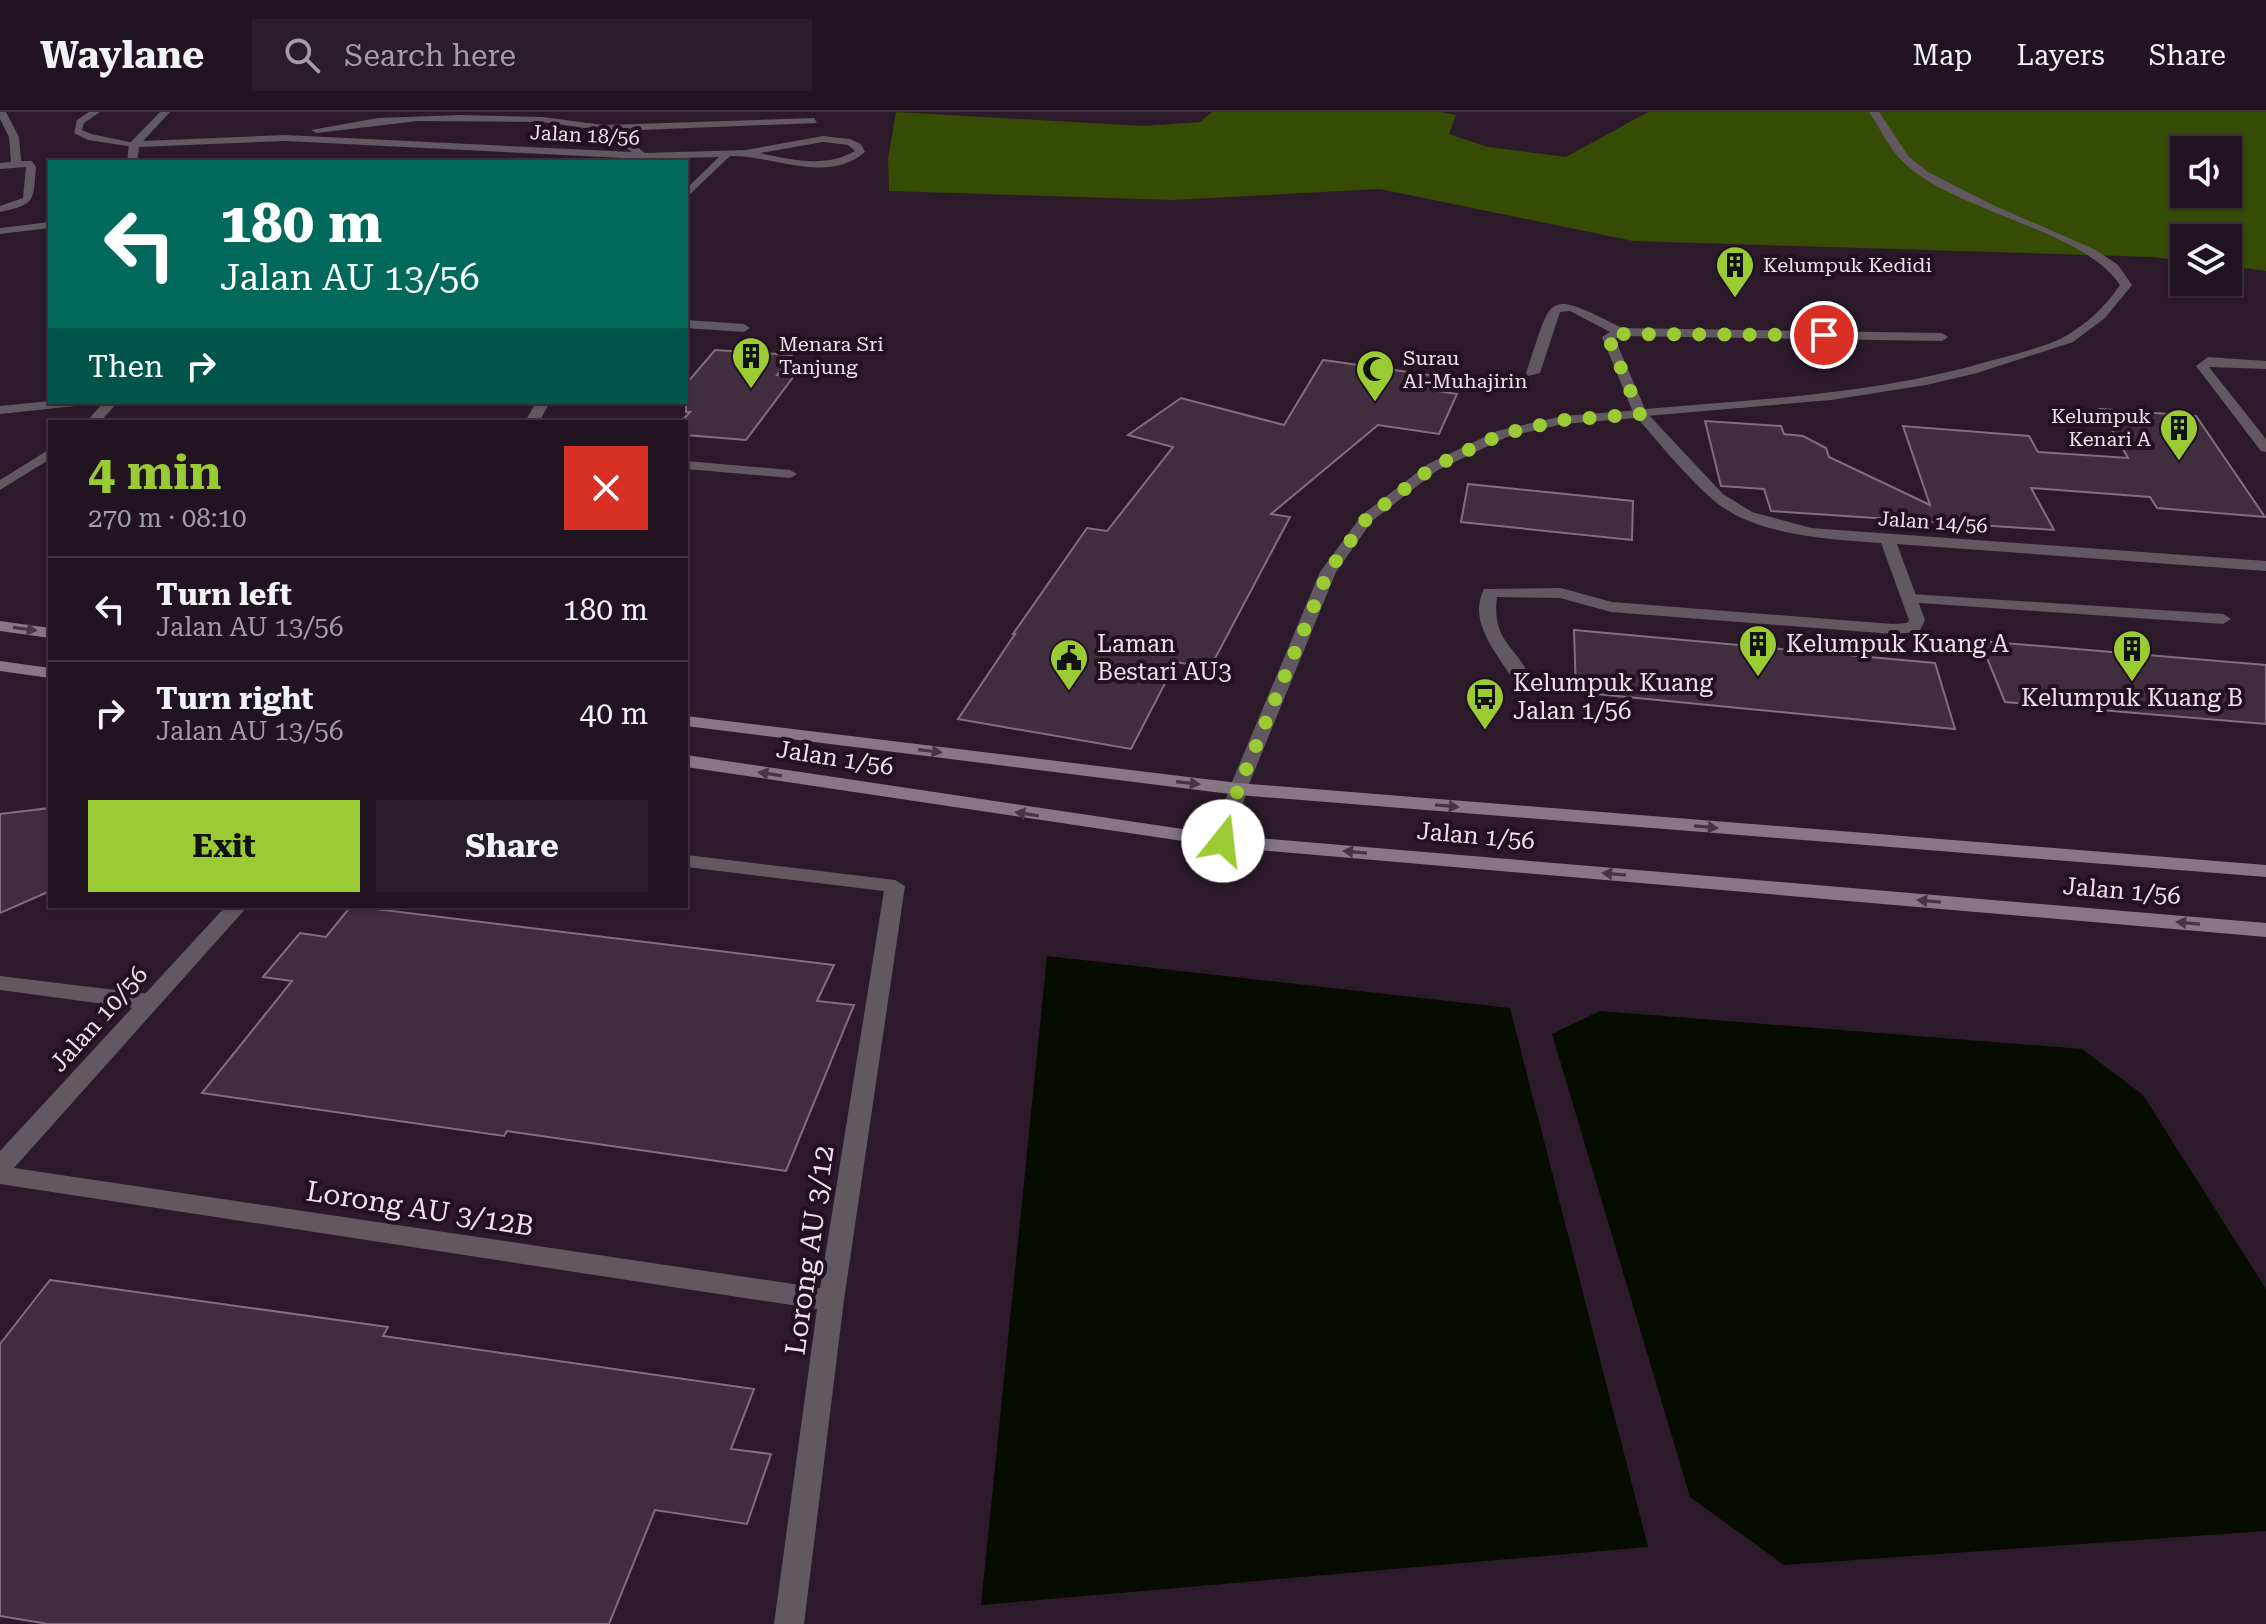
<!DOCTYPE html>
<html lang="en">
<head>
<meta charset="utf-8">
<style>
	:root { --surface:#211420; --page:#291d29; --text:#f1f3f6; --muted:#a29ea5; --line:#3e333e; --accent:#9bcb33 }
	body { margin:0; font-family:"Roboto Serif",serif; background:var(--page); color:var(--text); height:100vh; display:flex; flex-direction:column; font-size:30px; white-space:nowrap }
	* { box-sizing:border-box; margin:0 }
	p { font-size:26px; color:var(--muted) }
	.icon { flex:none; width:44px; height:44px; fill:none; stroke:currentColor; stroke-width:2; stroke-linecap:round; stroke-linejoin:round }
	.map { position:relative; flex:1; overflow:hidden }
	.side { position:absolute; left:48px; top:308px; width:640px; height:488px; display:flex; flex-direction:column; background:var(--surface); border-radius:0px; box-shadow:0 2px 6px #0004,0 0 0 2px var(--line) }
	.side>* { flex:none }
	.top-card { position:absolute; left:48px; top:48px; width:640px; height:244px; border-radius:0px; box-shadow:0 2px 6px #0004,0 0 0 2px var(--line); background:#00695c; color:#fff; overflow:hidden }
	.controls { position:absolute; left:2170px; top:24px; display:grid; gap:16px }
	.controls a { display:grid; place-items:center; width:72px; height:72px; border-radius:0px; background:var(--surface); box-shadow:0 2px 6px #0004,0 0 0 2px var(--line); font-size:40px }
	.pin { position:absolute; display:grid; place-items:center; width:68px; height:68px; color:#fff; margin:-34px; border:4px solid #fff; border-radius:50%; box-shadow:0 2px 8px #0007 }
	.me { position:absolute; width:88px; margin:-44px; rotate:16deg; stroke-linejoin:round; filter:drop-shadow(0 0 6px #0008) }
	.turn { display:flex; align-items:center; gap:28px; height:168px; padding:0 40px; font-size:36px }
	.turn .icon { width:104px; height:104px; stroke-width:2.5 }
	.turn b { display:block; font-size:56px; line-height:68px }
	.then { display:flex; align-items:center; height:76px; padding:0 40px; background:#0003; gap:16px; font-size:30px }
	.round { display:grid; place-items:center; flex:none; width:84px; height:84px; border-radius:0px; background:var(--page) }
	.head { display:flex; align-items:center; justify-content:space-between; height:136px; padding:0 40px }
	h1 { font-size:48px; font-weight:700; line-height:60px; color:var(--accent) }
	.button { display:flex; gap:16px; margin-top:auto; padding:16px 40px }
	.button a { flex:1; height:92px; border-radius:0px; background:var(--accent); color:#111; font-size:32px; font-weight:700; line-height:92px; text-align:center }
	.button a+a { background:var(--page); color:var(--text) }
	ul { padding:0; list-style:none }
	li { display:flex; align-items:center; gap:24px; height:104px; padding:0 40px; border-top:2px solid var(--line) }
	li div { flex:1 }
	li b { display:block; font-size:30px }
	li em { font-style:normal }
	header { display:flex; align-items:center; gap:48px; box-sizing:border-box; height:112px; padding:0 40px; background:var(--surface); border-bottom:2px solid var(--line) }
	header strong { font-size:38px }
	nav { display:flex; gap:44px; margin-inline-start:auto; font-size:28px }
	.search { width:560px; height:72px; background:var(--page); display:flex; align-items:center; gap:20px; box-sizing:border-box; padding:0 28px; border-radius:0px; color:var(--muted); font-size:30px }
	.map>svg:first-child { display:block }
</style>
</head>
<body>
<header>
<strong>Waylane</strong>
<div class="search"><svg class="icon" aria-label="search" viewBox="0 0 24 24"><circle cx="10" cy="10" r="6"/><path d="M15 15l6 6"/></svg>Search here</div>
<nav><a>Map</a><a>Layers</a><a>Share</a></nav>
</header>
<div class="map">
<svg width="2266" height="1512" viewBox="0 0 2266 1512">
	<rect width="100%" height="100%" fill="#2c1a2a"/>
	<!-- green -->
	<path fill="#364b03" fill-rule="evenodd" d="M 896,0 L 1144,14 L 1200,10 L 1212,0 L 1441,0 L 1456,3 L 1449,22 L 1488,35 L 1566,45 L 1648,0 L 2266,0 L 2266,159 L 2228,154 L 2228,126 L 2184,126 L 2184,149 L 2153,145 L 1633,129 L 1380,77 L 1172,88 L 889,79 L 888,47 ZM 2184,38 L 2228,38 L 2228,82 L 2184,82 Z"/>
	<!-- water -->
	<g fill="#060c00">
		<path d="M 1047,844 L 1510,896 L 1648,1435 L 981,1493 Z"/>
		<path d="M 1600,899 L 2082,937 L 2143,983 L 2266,1177 L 2266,1419 L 1784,1453 L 1690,1385 L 1552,922 Z"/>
	</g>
	<!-- building -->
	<g fill="#402d3e" stroke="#836e80" stroke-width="2">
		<path d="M 715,238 L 792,243 L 777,263 L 794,264 L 746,328 L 686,323 L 686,310 L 681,310 L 690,300 L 686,300 L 686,272 Z"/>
		<path d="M 1323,248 L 1437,264 L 1431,278 L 1457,282 L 1439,322 L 1378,313 L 1271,402 L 1290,405 L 1210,556 L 1176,550 L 1131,637 L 958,607 L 1015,522 L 1013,522 L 1087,416 L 1107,419 L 1173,335 L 1128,323 L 1181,286 L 1284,313 Z"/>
		<path d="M 2100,297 L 2196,304 L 2265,405 L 2157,396 L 2150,385 L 2031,376 L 2054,418 L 1771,399 L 1764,377 L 1721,374 L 1705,309 L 1781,314 L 1784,322 L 1803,324 L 1826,336 L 1829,345 L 1930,393 L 1903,314 L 2029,324 L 2038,340 L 2128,346 Z"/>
		<path d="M 1468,372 L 1633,389 L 1632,428 L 1461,410 Z"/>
		<path d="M 1574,518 L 1935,551 L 1955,617 L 1576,580 Z"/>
		<path d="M 1980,529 L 2266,553 L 2266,612 L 2005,590 Z"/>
		<path d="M 50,696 L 50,779 L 0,801 L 0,702 Z"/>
		<path d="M 351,794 L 834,853 L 817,889 L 854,893 L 786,1059 L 507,1019 L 504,1024 L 202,981 L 292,869 L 263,865 L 300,821 L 326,825 Z"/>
		<path d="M 50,1168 L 388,1215 L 383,1224 L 754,1277 L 731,1337 L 771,1342 L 747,1412 L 655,1398 L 609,1512 L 48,1512 L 0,1504 L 0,1232 Z"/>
	</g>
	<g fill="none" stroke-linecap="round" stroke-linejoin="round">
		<!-- lane -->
		<g fill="#615860" fill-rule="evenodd">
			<path d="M 0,0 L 6,0 L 19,25 L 21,49 L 32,49 L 36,55 C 33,90 36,92 0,100 L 0,94 L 23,86 L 26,55 L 0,57 L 0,51 L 11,50 L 9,25 L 0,7 Z"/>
			<path d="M 89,0 L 100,0 L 84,11 L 82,18 L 91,22 L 139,32 L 134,35 L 88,28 L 74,21 L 77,8 Z"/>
			<path d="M 1869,0 L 1879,0 L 1909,45 L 1928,60 L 1993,93 L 2096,138 L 2118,153 L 2132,173 L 2105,206 L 2073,230 L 1977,261 L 1926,273 L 1831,288 L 1635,305 L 1602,225 L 1610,220 L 1570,199 L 1560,200 L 1540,261 L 1528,264 L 1526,261 C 1553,183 1543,176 1622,216 L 1942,221 L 1948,225 L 1942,229 L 1622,224 L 1615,227 L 1645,297 C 1761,287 1880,282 1993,248 C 2016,242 2041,236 2062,226 C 2085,214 2106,194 2120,173 C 2083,117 1957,101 1904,51 C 1890,38 1880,16 1869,0 Z"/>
			<path d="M 686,208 L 744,212 L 750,216 L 744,220 L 686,216 Z"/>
			<path d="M 2208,245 L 2266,249 L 2266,257 L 2209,255 L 2266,327 L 2266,340 L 2261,339 L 2196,254 Z"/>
			<path d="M 50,289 L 83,290 L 76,294 L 0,302 L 0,294 Z"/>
			<path d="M 686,349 L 790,358 L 797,362 L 790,366 L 686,357 Z"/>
			<path d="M 1911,482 L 2223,502 L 2231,507 L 2223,512 L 1905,490 L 1903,487 Z"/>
			<path d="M 0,864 L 149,882 L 157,885 L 160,890 L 157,895 L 149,898 L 0,878 Z"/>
		</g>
		<!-- street -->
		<g fill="#615860" fill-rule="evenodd">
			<path d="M 160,0 L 170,0 L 143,29 L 285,23 L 632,40 L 600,18 L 542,10 L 418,9 L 316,21 L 311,18 L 378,6 L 461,3 L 542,5 L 604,13 L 814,6 L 817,11 L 616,19 L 645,41 L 746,38 L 823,24 L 850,27 L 861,32 L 865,40 C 827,73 773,43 730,44 L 686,86 L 686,77 L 719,45 L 643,47 L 285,29 L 139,35 L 137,50 L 127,50 L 129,32 ZM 823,30 L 848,33 L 855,39 C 826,56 791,48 760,41 Z"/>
			<path d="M 50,110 L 50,116 L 0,122 L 0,116 Z"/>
			<path d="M 104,290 L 118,290 L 100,310 L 86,310 Z"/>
			<path d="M 536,290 L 550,290 L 539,310 L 525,310 Z"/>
			<path d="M 1640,298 L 1645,299 L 1723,382 L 1752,400 L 1811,416 L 2266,449 L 2266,459 L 1897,432 L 1925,508 L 1919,520 L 1893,522 L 1611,500 L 1560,486 L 1497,485 C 1491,532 1520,535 1531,569 L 1522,574 L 1516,573 C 1501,545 1466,512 1484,477 L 1561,476 L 1612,490 L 1893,512 L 1907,511 L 1909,508 L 1881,431 C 1828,427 1754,424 1712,387 C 1685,363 1661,333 1637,306 L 1563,312 L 1507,325 L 1438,358 L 1372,409 L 1336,460 L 1247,677 L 1233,729 L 1223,735 L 1216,733 L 1213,729 L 1229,677 L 1320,460 L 1362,403 L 1428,352 L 1497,319 L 1563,304 Z"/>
			<path d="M 50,337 L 50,347 L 0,378 L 0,368 Z"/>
			<path d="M 686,743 L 895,768 L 905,774 L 844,1188 L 804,1512 L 774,1512 L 817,1197 L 0,1072 L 0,1039 L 226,794 L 248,794 L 14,1056 L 820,1176 L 884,779 L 686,755 Z"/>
		</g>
		<!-- secondary -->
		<g fill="#867783" fill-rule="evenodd">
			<path d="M 0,509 L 50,516 L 50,526 L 0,519 Z"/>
			<path d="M 0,549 L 50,556 L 50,566 L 0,559 Z"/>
			<path d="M 686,604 L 1238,671 L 2266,753 L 2266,765 L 1238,683 L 686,614 Z"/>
			<path d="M 686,643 L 1223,723 L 2266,811 L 2266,825 L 1223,735 L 686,655 Z"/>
		</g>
	</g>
	<!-- one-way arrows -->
	<defs><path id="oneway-solid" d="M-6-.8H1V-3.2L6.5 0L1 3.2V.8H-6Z" transform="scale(2)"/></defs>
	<g fill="#453543">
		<use href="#oneway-solid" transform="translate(25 517) rotate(8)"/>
		<use href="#oneway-solid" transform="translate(930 639) rotate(7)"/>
		<use href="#oneway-solid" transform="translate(770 662) rotate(-171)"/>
		<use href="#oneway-solid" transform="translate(1188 671) rotate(7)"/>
		<use href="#oneway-solid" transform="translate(1447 694) rotate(5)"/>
		<use href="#oneway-solid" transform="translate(1027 702) rotate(-171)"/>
		<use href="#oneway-solid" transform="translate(1706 715) rotate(5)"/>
		<use href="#oneway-solid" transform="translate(1355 740) rotate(-175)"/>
		<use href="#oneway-solid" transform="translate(1614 762) rotate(-175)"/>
		<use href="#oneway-solid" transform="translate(1929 789) rotate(-175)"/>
		<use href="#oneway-solid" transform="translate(2188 811) rotate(-175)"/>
	</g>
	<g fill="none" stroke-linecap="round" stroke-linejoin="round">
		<!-- route -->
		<path stroke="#9bcb33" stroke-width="14" stroke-dasharray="0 25.2" d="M 1223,729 L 1238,677 L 1328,460 L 1367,406 L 1433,355 L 1502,322 L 1563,308 L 1640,302 L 1608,225 L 1610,222 L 1824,223"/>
	</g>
	<!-- icons -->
	<defs>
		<symbol id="building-pin" viewBox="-11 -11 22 30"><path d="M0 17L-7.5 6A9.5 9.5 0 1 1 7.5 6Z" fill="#9bcb33" stroke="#221120"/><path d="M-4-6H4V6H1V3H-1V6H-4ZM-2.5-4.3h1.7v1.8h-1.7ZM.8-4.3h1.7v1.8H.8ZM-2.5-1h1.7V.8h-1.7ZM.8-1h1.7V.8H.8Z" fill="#111"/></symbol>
		<symbol id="mosque-pin" viewBox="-11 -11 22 30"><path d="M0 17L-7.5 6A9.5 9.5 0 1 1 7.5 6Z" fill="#9bcb33" stroke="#221120"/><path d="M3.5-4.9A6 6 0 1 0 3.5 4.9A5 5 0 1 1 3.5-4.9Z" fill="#111"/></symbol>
		<symbol id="civic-pin" viewBox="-11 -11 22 30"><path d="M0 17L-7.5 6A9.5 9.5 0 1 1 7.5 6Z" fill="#9bcb33" stroke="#221120"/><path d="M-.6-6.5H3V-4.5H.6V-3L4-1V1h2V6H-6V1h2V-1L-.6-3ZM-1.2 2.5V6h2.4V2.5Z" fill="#111"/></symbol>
		<symbol id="bus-pin" viewBox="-11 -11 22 30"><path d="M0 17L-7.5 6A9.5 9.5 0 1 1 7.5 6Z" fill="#9bcb33" stroke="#221120"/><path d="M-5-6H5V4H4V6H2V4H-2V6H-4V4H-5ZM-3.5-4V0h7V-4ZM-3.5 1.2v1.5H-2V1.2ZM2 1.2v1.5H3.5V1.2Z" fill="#111"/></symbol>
	</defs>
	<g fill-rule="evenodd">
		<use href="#building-pin" x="1713" y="131" width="44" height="60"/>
		<use href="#building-pin" x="729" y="222" width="44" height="60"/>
		<use href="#mosque-pin" x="1353" y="235" width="44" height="60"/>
		<use href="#building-pin" x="2157" y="294" width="44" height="60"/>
		<use href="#building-pin" x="1736" y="510" width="44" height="60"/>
		<use href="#building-pin" x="2110" y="515" width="44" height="60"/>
		<use href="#civic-pin" x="1047" y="524" width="44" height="60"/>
		<use href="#bus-pin" x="1463" y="563" width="44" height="60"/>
	</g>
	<g text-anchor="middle" stroke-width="8" stroke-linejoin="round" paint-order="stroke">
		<!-- far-street labels -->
		<g font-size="20" fill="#eee1ec" stroke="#221120">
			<text transform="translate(585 23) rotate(3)" y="7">Jalan 18/56</text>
			<text transform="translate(1933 410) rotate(4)" y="7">Jalan 14/56</text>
		</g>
		<!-- far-poi labels -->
		<g font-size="20" fill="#eee1ec" stroke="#221120" text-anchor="start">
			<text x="1763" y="160">Kelumpuk Kedidi</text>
			<text x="779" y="239">Menara Sri<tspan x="779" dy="23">Tanjung</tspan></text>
			<text x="1403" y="253">Surau<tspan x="1403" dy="23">Al-Muhajirin</tspan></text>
			<text x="2151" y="311" text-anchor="end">Kelumpuk<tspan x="2151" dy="23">Kenari A</tspan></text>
		</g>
		<!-- poi labels -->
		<g font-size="24" fill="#eee1ec" stroke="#221120" text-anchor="start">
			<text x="1097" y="540">Laman<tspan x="1097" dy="28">Bestari AU3</tspan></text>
			<text x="1786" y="540">Kelumpuk Kuang A</text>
			<text x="1513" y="579">Kelumpuk Kuang<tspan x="1513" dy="28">Jalan 1/56</tspan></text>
			<text x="2132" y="594" text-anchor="middle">Kelumpuk Kuang B</text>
		</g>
		<!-- street labels -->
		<g font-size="24" fill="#eee1ec" stroke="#221120">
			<text transform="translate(835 646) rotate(9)" y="8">Jalan 1/56</text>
			<text transform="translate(1476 724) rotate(5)" y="8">Jalan 1/56</text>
			<text transform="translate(2122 779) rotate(5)" y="8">Jalan 1/56</text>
			<text transform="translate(99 907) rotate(-48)" y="8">Jalan 10/56</text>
		</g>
		<!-- near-street labels -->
		<g font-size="28" fill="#eee1ec" stroke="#221120">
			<text transform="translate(420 1096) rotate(9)" y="10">Lorong AU 3/12B</text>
			<text transform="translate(809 1138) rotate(-82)" y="10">Lorong AU 3/12</text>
		</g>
	</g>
</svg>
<div class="controls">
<a><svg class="icon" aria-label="sound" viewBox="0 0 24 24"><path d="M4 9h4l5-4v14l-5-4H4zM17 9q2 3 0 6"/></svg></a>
<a><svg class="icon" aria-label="layers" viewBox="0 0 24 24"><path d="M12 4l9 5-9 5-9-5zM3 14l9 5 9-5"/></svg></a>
</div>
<div class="pin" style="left:1824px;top:223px;background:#d93025"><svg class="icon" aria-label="arrive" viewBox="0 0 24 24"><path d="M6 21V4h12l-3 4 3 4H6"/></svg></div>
<svg class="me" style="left:1223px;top:729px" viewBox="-20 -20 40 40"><circle r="19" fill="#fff"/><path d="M0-13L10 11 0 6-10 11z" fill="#9bcb33"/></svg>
<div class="top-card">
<div class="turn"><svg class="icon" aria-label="left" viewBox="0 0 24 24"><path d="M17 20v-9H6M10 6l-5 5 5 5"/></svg><div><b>180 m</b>Jalan AU 13/56</div></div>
<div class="then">Then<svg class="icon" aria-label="right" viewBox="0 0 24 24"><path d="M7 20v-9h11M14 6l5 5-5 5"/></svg></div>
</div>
<section class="side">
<div class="head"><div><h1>4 min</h1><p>270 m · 08:10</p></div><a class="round" style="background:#d93025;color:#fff"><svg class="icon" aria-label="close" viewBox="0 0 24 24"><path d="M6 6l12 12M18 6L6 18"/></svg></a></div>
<ul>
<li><svg class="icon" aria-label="left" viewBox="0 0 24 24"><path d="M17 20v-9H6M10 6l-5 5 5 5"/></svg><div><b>Turn left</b><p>Jalan AU 13/56</p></div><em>180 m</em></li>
<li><svg class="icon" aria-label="right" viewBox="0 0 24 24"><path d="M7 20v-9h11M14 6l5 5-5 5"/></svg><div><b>Turn right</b><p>Jalan AU 13/56</p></div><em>40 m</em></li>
</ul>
<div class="button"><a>Exit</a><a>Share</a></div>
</section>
</div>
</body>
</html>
